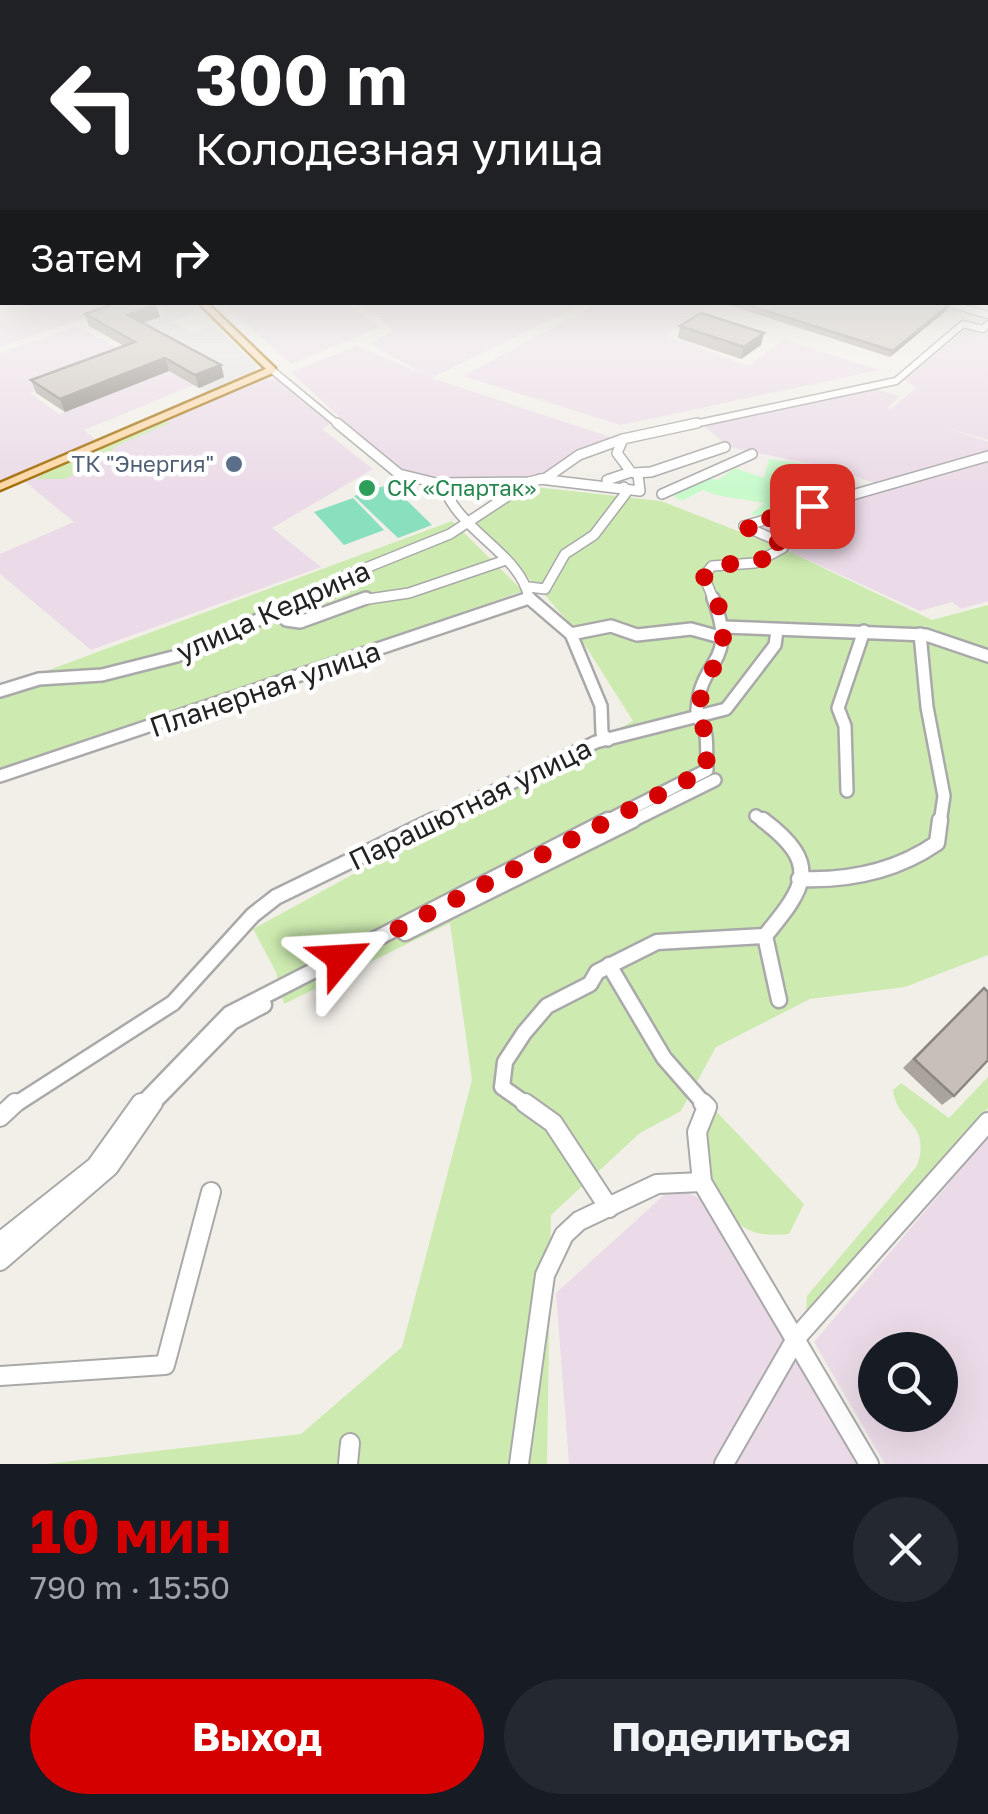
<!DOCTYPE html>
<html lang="ru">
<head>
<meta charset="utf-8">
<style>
	:root { --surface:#171b24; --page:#242831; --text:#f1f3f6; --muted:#9ea1a6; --accent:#d40000 }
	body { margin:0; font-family:"Golos Text",sans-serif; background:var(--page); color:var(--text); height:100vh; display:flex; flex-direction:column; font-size:38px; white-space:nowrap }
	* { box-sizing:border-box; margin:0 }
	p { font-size:32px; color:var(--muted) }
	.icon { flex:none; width:55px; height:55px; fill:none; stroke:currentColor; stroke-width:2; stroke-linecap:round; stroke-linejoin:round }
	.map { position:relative; height:1464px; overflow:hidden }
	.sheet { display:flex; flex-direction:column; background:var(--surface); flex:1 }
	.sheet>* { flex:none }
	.banner { position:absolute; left:0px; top:0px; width:990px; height:305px; box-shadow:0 10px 40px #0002; background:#202124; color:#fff; overflow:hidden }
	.fabs { position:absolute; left:858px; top:1332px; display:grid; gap:20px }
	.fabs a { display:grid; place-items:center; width:100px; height:100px; border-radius:50%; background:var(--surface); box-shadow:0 10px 40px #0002; font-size:50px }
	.pin { position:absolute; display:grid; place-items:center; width:85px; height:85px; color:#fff; margin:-42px; border-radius:20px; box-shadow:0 5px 15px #0006 }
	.me { position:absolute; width:110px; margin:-55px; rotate:63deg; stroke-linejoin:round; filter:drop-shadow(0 0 8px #0008) }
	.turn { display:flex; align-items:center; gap:35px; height:210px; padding:0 30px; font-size:45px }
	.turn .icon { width:130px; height:130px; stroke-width:2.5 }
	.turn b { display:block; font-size:70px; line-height:85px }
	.then { display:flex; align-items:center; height:95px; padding:0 30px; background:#0003; gap:20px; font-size:38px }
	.round { display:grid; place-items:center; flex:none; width:105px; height:105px; border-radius:52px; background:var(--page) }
	.head { display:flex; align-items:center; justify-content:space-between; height:170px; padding:0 30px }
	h1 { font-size:60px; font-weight:700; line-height:75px; color:var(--accent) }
	.action { display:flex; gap:20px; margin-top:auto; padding:20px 30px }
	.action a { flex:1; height:115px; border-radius:60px; background:var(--accent); color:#fff; font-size:40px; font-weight:700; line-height:115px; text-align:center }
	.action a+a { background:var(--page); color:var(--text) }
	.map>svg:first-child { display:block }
</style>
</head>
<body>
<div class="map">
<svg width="988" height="1464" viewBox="0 0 988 1464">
	<rect width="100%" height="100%" fill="#f2efe9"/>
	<!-- industrial -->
	<g fill="#ebdbe8" fill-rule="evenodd">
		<path d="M 0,287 L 2,302 L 129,303 L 0,347 Z"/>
		<path d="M 600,302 L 693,302 L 709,308 L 665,335 L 748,366 L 785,340 L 879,370 L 621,425 L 463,376 Z"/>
		<path d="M 223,303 L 346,303 L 381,327 L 291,364 Z"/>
		<path d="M 358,303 L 584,303 L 432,378 L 613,438 L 577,451 L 541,477 L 442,478 L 397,470 L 291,372 L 357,346 L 423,374 L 371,344 L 393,330 Z"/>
		<path d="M 77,326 L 130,355 L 30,393 L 59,414 L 169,371 L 194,385 L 84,430 L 97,441 L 0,484 L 0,353 Z"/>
		<path d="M 967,328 L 983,332 L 988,328 L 988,440 L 938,425 L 988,442 L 988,452 L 877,484 L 835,469 L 729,447 L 701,423 L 871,388 L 899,396 L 888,408 L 891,409 L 916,388 L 905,380 Z"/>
		<path d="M 263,379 L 276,379 L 330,424 L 322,429 L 373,469 L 272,528 L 321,567 L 91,650 L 0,574 L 0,554 L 74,522 L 24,481 Z"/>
		<path d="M 988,458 L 988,601 L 961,609 L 952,602 L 920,611 L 740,529 Z"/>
		<path d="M 988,1137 L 988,1464 L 885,1464 L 814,1342 ZM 875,1350 L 940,1350 L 940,1415 L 875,1415 Z"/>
		<path d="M 673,1187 L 702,1199 L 788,1333 L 857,1464 L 569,1464 L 556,1293 Z"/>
	</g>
	<!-- grass -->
	<g fill="#cdebb0">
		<path d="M 163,419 L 170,423 L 114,447 L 110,457 L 64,479 L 36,479 L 55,466 Z"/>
		<path d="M 535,487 L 661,501 L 784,549 L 932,620 L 988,605 L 988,955 L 905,987 L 810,999 L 716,1047 L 681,1111 L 640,1133 L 551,1215 L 547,1464 L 46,1464 L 301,1434 L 402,1347 L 472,1080 L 450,923 L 284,1004 L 276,972 L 253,929 L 633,721 L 576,631 L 538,587 L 471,524 Z"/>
		<path d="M 452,521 L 523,591 L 0,774 L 0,688 Z"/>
		<path d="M 988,1077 L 988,1108 L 806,1312 L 807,1296 L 917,1166 C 932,1122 897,1124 893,1090 L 901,1083 L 949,1118 Z"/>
		<path d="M 714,1109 L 804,1204 L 789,1234 C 775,1235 761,1236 749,1230 C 714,1213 694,1142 714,1109 Z"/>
	</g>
	<!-- park -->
	<path fill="#c8facc" d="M 769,459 L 833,468 L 850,475 C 826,496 784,524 751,514 L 764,503 C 742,498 724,499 703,490 L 682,501 L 673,496 L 708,478 L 718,480 L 735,468 L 764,478 Z"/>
	<!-- pitch -->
	<g fill="#88e0be">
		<path d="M 390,484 L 432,525 L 398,538 L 354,496 Z"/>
		<path d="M 353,498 L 384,530 L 344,545 L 314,512 Z"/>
	</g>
	<!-- parking -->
	<path fill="#e2e2e2" d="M 153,303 L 195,303 L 202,310 L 173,322 L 194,333 L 214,325 L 257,365 L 255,371 L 207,392 L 199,387 L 223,377 L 141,326 L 170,313 Z"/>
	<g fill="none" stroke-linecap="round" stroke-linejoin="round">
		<defs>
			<g id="minor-far4">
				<path d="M 944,302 L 988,315"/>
				<path d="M 272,370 L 340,426"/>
				<path d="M 685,426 L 896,381 L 963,324 L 983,329 L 988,324"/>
			</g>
			<g id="minor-far3">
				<path d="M 337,423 L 399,474 L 436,483 L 529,482 L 546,478 L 579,455 L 623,439 L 697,423"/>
				<path d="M 634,473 L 651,472 L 725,447"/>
				<path d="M 540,479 L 640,491 L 638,475"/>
				<path d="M 607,480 L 631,472 L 617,453 L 623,439"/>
				<path d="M 442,482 C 457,532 520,552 529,598"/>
				<path d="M 662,494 L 752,454"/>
				<path d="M 744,526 L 988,456"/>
				<path d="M 529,587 L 545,589 L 565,554 L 594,535 L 626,493 L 624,487"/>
				<path d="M 529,598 L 532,601"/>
				<path d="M 303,601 L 341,578 L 450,534 L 529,482"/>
				<path d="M 355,601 L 409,593 L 503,561"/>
				<path d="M 521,601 L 529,598"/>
				<path d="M 714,601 L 704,576 L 712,566 L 755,563 L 783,548 L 778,541 L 744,526"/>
			</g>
			<g id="minor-far2">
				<path d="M 529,598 L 571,634 L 601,706 L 602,733 L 608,740"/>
				<path d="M 280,610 L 286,620 L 300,622 L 366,598"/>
				<path d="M 724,627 L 926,635 L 988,656"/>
				<path d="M 571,634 L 611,626 L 637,635 L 691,629 L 720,637"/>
				<path d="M 920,634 L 927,707 L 944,796 L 940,823"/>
				<path d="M 0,691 L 39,679 L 102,675 L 177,656 L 307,598"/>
				<path d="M 0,776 L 529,598"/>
				<path d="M 847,791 L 845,726 L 838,708 L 864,631"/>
				<path d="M 756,816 L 766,823"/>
				<path d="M 429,823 L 596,742 L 726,709 L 775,645 L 777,631"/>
				<path d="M 603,823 L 707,770 C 706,758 708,742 705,730 C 702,722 696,718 697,709 C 701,656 739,665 713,598"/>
				<path d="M 628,823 L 715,780"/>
			</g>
			<g id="minor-far1">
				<path d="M 763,820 C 823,865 804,888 765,936 L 779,1000"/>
				<path d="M 799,879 C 849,881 895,872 937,843 L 940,820"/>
				<path d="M 405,933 L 633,820"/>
				<path d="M 609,965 L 664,1058 L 706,1106"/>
				<path d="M 13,1106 L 173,1003 L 253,915 L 276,897 L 434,820"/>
				<path d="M 140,1106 L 229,1014 L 608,820"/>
				<path d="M 150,1106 L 232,1022 L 264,1005"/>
				<path d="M 529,1106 L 502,1087 L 505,1062 L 524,1033 L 547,1006 L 590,984 L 597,972 L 657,942 L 765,936"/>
			</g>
			<g id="minor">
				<path d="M 525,1103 L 553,1123 L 609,1208"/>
				<path d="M 703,1103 L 707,1107 L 697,1132 L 702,1182 L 869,1464"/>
				<path d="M 0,1117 L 15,1103"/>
				<path d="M 0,1242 L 96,1166 L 141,1103"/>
				<path d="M 0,1261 L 109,1167 L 153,1103"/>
				<path d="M 0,1376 L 165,1365 L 211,1192"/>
				<path d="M 348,1464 L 350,1443"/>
				<path d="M 519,1464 L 545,1275 L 564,1235 L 579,1221 L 657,1184 L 702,1182"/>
				<path d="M 724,1464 L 797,1337 L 988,1122"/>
			</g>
			<path id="major" d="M 198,302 L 206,302 L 275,368 L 275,372 L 0,490 L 0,483 L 266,369 Z"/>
		</defs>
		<!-- minor-far4 casing -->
		<use href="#minor-far4" stroke="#a9a9a9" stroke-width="9"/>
		<!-- minor-far3 casing -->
		<use href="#minor-far3" stroke="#a9a9a9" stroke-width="12"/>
		<!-- minor-far2 casing -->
		<use href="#minor-far2" stroke="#a9a9a9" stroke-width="16"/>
		<!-- minor-far1 casing -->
		<use href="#minor-far1" stroke="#a9a9a9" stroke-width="19"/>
		<!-- minor casing -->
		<use href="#minor" stroke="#a9a9a9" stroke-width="22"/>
		<!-- major casing -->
		<use href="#major" stroke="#a06b00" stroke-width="5"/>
		<!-- minor-far4 -->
		<use href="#minor-far4" stroke="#fff" stroke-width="6"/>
		<!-- minor-far3 -->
		<use href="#minor-far3" stroke="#fff" stroke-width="9"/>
		<!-- minor-far2 -->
		<use href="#minor-far2" stroke="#fff" stroke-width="11"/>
		<!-- minor-far1 -->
		<use href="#minor-far1" stroke="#fff" stroke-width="14"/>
		<!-- minor -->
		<use href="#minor" stroke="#fff" stroke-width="18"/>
		<!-- major -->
		<use href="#major" fill="#fcd6a4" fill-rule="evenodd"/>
	</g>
	<!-- wall -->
	<g fill="#aba49e">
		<path d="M 731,302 L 944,302 L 947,310 L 890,357 L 731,306 Z"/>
		<path d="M 85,314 L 160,317 L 142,323 L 221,365 L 224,377 L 199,388 L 169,371 L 65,412 L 36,393 L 31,380 L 124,346 L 89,326 Z"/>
		<path d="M 680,326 L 761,345 L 741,359 L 678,338 Z"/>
		<path d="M 984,988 L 954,1096 L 942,1105 L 903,1068 Z"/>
	</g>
	<!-- shaded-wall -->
	<g fill="#8b8681">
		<path d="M 950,304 L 947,310 L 890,357 L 893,351 Z"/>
		<path d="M 156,305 L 160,317 L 131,327 L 128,315 Z"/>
		<path d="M 764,333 L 761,345 L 741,359 L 744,347 Z"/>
		<path d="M 165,358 L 169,371 L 65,412 L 60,399 Z"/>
		<path d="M 221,365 L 224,377 L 199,388 L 195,375 Z"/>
	</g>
	<!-- building -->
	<g fill="#c7bfb8" stroke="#8b8681" stroke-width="2.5">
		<path d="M 119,302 L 151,302 L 156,305 L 128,315 L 221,365 L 195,375 L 165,358 L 60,399 L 31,380 L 135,342 L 85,314 Z"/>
		<path d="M 738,302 L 944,302 L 950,304 L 893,351 Z"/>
		<path d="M 701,313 L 764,333 L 744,347 L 680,326 Z"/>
		<path d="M 984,988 L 988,992 L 988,1060 L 954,1096 L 914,1059 Z"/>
	</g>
	<!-- sky -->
	<linearGradient id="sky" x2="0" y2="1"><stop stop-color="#8fc0e4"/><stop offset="0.58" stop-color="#f9f8f5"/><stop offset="1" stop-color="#f9f8f5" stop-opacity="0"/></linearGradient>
	<rect width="988" height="492" fill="url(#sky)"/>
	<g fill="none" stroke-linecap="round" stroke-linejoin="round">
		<!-- route -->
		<path stroke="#d40000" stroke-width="18" stroke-dasharray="0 32.4" d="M 341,958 L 707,770 L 705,731 L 696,714 C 703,682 724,656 724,626 C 724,608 708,592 704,576 L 712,566 C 738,562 759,565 782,550 L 782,544 L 744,526 L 812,506"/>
	</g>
	<!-- markers -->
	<circle fill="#5c6f8a" stroke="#fff" stroke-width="4" cx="234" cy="464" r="10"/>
	<circle fill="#2e9e5b" stroke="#fff" stroke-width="4" cx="367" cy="488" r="10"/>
	<g text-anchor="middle" stroke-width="9" stroke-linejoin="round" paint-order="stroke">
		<!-- far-service labels -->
		<g font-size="22" fill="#4e5e75" stroke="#fff" text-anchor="end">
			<text x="214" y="472">ТК "Энергия"</text>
		</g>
		<!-- far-leisure labels -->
		<g font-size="22" fill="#27864d" stroke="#fff" text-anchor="start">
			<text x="387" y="496">СК «Спартак»</text>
		</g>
		<!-- street labels -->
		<g font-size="28" fill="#222" stroke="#fff">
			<text transform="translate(273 611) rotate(-24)" y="10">улица Кедрина</text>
			<text transform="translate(265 689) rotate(-19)" y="10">Планерная улица</text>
			<text transform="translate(470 804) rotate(-26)" y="10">Парашютная улица</text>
		</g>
	</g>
</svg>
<div class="fabs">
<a><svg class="icon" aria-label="search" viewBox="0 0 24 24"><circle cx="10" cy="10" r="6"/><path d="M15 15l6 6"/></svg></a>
</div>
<div class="pin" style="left:812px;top:506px;background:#d93025"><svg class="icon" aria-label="arrive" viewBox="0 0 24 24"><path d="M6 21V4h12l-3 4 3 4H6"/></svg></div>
<svg class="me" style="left:341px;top:958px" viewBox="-20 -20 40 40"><path d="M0-17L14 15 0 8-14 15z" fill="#d40000" stroke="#fff" stroke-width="4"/></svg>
<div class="banner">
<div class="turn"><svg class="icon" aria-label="left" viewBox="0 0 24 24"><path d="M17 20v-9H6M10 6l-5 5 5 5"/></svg><div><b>300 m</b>Колодезная улица</div></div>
<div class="then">Затем<svg class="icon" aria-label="right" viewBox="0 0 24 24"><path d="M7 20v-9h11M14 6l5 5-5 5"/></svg></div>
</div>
</div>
<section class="sheet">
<div class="head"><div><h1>10 мин</h1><p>790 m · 15:50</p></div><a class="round"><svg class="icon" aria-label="close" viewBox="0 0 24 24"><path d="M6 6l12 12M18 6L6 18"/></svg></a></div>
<div class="action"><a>Выход</a><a>Поделиться</a></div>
</section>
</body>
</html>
